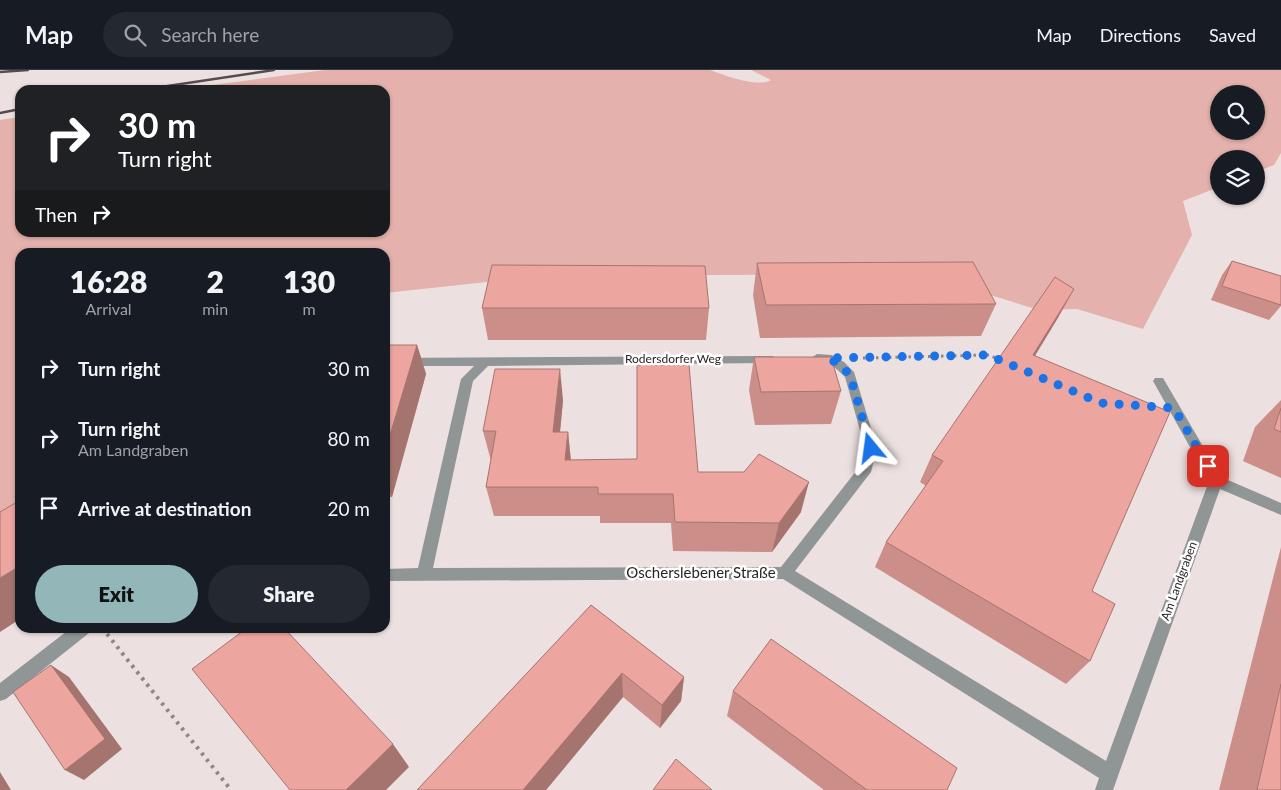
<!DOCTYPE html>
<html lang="en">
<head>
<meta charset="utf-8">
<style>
	:root { --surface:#171b24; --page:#242831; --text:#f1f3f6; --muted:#9ea1a6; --line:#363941; --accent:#93b6b9 }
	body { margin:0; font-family:Lato,sans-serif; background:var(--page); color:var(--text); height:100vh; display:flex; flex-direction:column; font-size:19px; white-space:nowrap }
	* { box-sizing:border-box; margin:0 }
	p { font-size:16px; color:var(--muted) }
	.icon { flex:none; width:28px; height:28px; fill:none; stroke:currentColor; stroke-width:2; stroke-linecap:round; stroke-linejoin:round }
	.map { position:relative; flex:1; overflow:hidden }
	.details { position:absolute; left:15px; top:178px; width:375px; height:385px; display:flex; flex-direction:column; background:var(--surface); border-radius:15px; box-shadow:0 1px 4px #0004 }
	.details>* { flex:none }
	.hud { position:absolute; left:15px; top:15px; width:375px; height:152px; border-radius:15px; box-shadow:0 1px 4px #0004; background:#202124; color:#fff; overflow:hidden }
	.tools { position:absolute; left:1210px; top:15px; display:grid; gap:10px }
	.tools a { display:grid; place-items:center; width:55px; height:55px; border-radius:50%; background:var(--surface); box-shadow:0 1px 4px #0004; font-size:25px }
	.pin { position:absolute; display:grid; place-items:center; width:42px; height:42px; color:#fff; margin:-21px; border-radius:10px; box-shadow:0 2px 8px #0006 }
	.me { position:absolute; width:55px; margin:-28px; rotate:344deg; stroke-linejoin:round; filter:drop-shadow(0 0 4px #0008) }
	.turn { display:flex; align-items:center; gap:18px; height:105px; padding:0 20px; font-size:22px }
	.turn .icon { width:65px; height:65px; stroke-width:2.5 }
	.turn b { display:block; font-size:35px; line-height:42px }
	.then { display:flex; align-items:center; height:48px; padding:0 20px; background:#0003; gap:10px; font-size:19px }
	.eta { display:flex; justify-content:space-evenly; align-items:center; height:85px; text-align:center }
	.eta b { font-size:30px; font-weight:800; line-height:35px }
	.primary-button { display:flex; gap:10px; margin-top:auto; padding:10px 20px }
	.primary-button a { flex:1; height:58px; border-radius:30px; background:var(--accent); color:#111; font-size:20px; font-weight:800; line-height:58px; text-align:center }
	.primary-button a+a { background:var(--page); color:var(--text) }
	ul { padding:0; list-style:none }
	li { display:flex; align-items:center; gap:15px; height:70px; padding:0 20px }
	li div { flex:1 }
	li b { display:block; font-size:19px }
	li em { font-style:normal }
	header { display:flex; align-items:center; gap:30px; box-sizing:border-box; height:70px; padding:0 25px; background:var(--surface); border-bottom:1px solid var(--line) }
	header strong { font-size:24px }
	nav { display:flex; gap:28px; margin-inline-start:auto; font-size:18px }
	.search { width:350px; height:45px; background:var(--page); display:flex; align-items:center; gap:12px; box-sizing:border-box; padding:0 18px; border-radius:28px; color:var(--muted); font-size:19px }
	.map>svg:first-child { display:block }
</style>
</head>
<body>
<header>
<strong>Map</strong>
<div class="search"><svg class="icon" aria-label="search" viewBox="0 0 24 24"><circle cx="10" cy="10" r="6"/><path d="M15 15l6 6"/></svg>Search here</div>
<nav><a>Map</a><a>Directions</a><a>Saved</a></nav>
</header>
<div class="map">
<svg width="1281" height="720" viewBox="0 0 1281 720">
	<rect width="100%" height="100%" fill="#ece1e0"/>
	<!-- green -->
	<path fill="#e4b1ac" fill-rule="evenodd" d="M 325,0 L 710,0 C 724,5 757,18 771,10 L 751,0 L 1281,0 L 1281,83 L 1274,95 L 1256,102 L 1256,89 L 1219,89 L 1219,117 L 1183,131 L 1192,165 L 1143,259 L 1077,239 L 1039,240 L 922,204 L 542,206 L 385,223 L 385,182 L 20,182 L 20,454 L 0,466 L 0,50 L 20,47 L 20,162 L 385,162 L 385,20 L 175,20 ZM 1219,24 L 1256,24 L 1256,61 L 1219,61 Z"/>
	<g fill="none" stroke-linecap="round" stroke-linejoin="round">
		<!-- path-far1 -->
		<path stroke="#8f8787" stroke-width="3" stroke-dasharray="2.5 4" stroke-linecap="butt" d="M 863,288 L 989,285 L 1000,290"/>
		<!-- path -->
		<path stroke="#8f8787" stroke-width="4" stroke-dasharray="3 5" stroke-linecap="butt" d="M 107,564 L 231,720"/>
		<!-- minor -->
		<g fill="#909595" fill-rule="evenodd">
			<path d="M 817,284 L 832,285 L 844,292 L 854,302 L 877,378 L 871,402 L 795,501 L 1106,691 L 1209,411 L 1153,311 L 1155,308 L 1163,308 L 1221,407 L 1281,433 L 1281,445 L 1220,419 L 1113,720 L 1095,720 L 1099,708 L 783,509 L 385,511 L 385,499 L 418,498 L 461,309 L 474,296 L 385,296 L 385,288 L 773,286 L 775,289 L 773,292 L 769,293 L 488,296 L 473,311 L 433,498 L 781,497 L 860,396 L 865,378 L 845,307 C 830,292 831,295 813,291 L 811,288 Z"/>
			<path d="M 71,558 L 91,558 L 89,563 L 6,629 L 0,631 L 0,613 Z"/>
		</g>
		<!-- rail -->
		<g stroke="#534d4d" stroke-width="2.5">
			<path d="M 0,2 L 28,0"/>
			<path d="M 141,20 L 274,0"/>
			<path d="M 0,43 L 20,39"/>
		</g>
	</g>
	<!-- wall -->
	<g fill="#cc8e89">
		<path d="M 1232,191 L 1281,206 L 1281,236 L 1269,250 L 1211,230 L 1222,205 Z"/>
		<path d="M 757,193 L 996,234 L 981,266 L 760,268 L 753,225 Z"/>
		<path d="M 482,238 L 709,238 L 706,270 L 488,270 Z"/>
		<path d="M 1059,246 L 1035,286 L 1092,521 L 1090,591 L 1066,614 L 875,497 L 886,472 L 926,416 L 920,412 L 932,385 Z"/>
		<path d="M 385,275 L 417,275 L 426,304 L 392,427 L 385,427 Z"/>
		<path d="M 754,287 L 841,321 L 831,354 L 755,355 L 749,320 Z"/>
		<path d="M 563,330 L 560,362 L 568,362 L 571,390 L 698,402 L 801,442 L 772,482 L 673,481 L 671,453 L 600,453 L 600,446 L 494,446 L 486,417 L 491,391 L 483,361 Z"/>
		<path d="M 1281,330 L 1281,408 L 1243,391 L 1255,357 Z"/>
		<path d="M 1281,477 L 1281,720 L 1219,720 Z"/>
		<path d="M 591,535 L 684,607 L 681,631 L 660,658 L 623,627 L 546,720 L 417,720 Z"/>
		<path d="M 733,621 L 947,720 L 824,720 L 727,646 Z"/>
	</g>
	<!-- shaded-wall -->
	<g fill="#a6746f">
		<path d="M 1074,219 L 1059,246 L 1018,313 L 1033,285 Z"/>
		<path d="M 417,275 L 426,304 L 392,427 L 385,410 L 385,382 Z"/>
		<path d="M 560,299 L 563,330 L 557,393 L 553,362 Z"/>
		<path d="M 568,362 L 571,393 L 565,390 Z"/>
		<path d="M 809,412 L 801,442 L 772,482 L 779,453 Z"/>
		<path d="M 20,496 L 20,549 L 0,562 L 0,508 Z"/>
		<path d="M 51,595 L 69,607 L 122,679 L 84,710 L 65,700 Z"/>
		<path d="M 622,603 L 623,627 L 546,720 L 523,720 Z"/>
		<path d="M 684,607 L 681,631 L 660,658 L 662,635 Z"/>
		<path d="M 393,674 L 409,697 L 386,720 L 346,720 Z"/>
		<path d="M 0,702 L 11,720 L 0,720 Z"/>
	</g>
	<!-- building -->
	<g fill="#eda59f" stroke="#a6746f">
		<path d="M 1232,191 L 1281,206 L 1281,235 L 1222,216 Z"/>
		<path d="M 973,192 L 996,234 L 766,235 L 757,193 Z"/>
		<path d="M 492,195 L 705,196 L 709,238 L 482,238 Z"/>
		<path d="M 1055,207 L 1074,219 L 1033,285 L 1170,342 L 1092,521 L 1115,534 L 1090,591 L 886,472 L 943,391 L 932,385 Z"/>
		<path d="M 385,275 L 417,275 L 385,382 Z"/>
		<path d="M 754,287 L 831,287 L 841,321 L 761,322 Z"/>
		<path d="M 637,295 L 689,295 L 698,402 L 744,402 L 759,384 L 809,412 L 779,453 L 675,452 L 673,424 L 598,424 L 598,417 L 486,417 L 496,361 L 483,361 L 495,299 L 560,299 L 553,362 L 568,362 L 565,390 L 637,389 Z"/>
		<path d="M 1281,338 L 1281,362 L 1274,359 Z"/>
		<path d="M 19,431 L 20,433 L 20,496 L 0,508 L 0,442 Z"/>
		<path d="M 591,535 L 684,607 L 662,635 L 622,603 L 523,720 L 417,720 Z"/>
		<path d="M 247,558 L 284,558 L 393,674 L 346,720 L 290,720 L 192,599 Z"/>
		<path d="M 771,569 L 957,698 L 947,720 L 867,720 L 733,621 Z"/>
		<path d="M 51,595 L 105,669 L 65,700 L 13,622 Z"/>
		<path d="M 1281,614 L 1281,720 L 1257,720 Z"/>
		<path d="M 676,689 L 712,720 L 653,720 Z"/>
	</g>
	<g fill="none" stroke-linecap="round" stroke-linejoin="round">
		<!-- route -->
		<path stroke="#1a73e8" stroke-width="9" stroke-dasharray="0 16.2" d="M 871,378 L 850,305 L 840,295 L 828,288 L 988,285 L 1101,333 L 1174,338 L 1208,396"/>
	</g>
	<g text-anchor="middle" stroke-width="5" stroke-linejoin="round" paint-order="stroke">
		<!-- street labels -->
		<g font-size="12" fill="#282424" stroke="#fff">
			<text x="673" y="293">Rodersdorfer Weg</text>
			<text transform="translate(1179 511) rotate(-70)" y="4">Am Landgraben</text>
		</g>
		<!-- near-street labels -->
		<g font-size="15" fill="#282424" stroke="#fff">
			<text x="701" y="508">Oscherslebener Straße</text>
		</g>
	</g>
</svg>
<div class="tools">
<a><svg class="icon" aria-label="search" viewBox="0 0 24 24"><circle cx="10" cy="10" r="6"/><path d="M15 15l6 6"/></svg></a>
<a><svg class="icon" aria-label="layers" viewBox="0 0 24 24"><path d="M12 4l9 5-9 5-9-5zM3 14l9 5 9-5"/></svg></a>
</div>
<div class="pin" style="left:1208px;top:396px;background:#d93025"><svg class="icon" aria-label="arrive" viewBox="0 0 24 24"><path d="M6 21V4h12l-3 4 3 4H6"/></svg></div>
<svg class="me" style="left:871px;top:378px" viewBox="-20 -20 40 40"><path d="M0-17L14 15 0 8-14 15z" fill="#1a73e8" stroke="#fff" stroke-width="4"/></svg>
<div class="hud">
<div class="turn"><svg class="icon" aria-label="right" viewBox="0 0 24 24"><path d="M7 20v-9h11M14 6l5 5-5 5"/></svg><div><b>30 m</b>Turn right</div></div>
<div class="then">Then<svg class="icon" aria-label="right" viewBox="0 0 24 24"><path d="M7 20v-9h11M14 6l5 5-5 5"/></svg></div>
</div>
<section class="details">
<div class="eta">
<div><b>16:28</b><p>Arrival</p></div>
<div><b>2</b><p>min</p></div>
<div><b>130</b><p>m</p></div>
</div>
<ul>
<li><svg class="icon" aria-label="right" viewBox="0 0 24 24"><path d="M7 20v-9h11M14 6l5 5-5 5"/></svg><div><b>Turn right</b></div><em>30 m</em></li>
<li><svg class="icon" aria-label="right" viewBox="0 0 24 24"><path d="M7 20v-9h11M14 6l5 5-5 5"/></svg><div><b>Turn right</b><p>Am Landgraben</p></div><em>80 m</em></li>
<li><svg class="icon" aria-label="arrive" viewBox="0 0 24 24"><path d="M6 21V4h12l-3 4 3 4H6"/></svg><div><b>Arrive at destination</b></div><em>20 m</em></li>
</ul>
<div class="primary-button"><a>Exit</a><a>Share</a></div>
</section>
</div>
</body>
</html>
